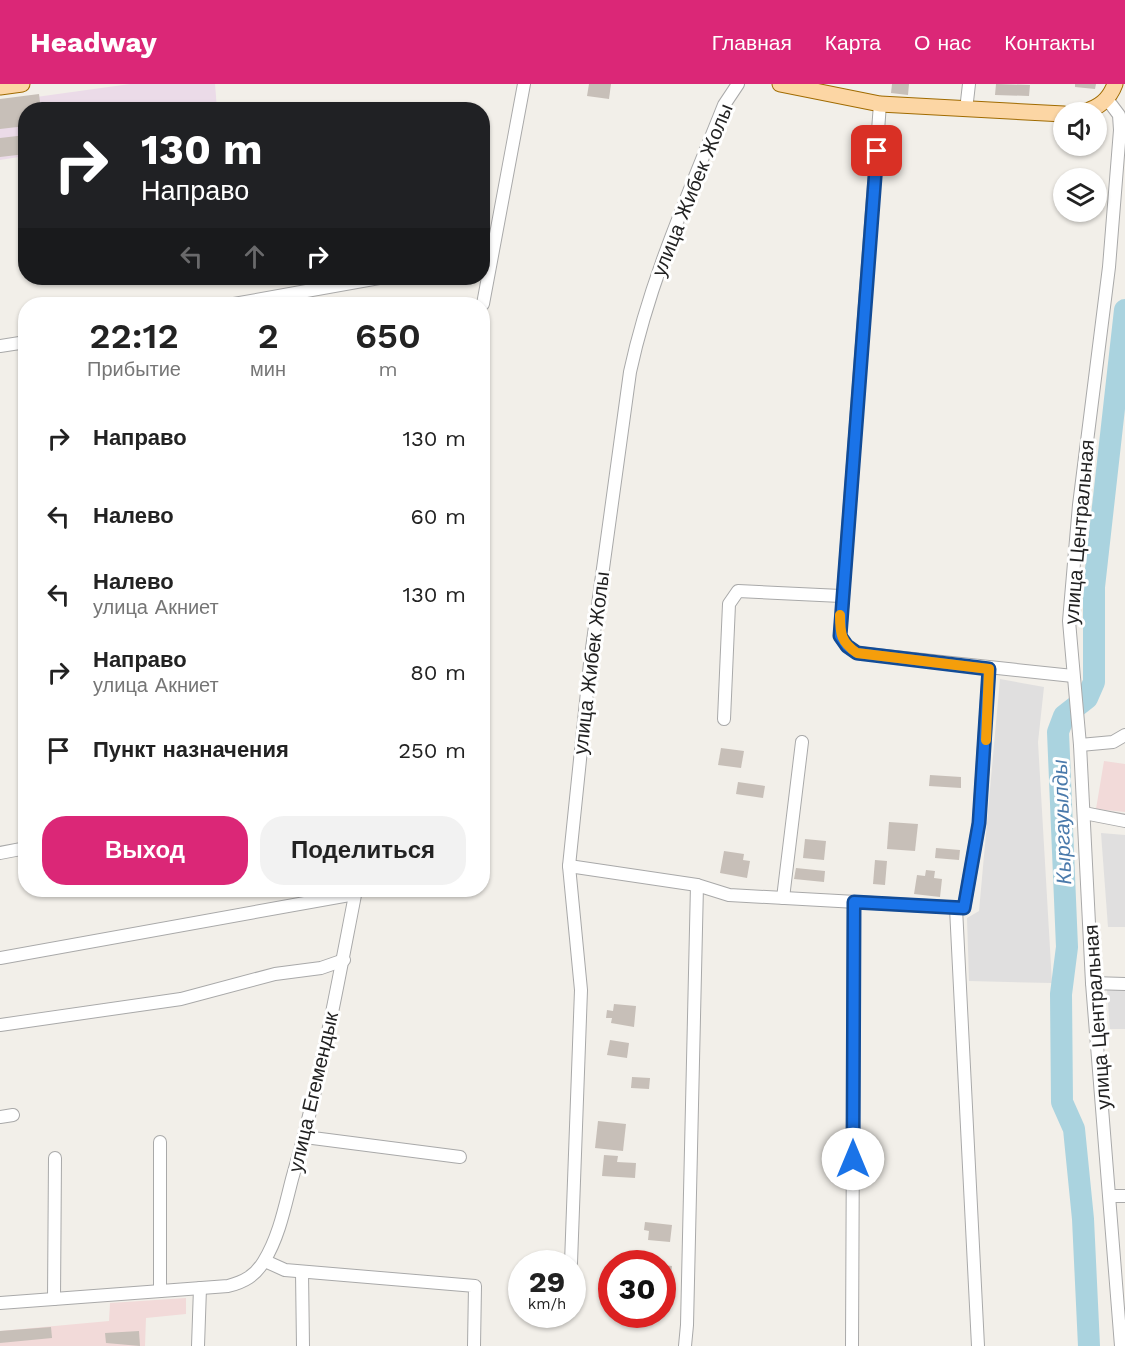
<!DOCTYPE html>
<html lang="ru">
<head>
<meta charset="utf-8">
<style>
	:root { --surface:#fff; --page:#f2f2f2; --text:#222; --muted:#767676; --accent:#db2777 }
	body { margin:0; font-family:"Work Sans",sans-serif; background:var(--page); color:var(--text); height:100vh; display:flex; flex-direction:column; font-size:22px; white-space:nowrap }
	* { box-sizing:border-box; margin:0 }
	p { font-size:20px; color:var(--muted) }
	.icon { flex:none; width:33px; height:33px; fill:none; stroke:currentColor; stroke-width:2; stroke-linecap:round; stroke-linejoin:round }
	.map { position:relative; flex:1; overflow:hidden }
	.panel { position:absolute; left:18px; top:213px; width:472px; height:600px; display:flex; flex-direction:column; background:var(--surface); border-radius:24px; box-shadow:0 2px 4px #0004 }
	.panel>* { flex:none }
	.top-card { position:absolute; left:18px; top:18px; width:472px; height:183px; border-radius:24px; box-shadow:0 2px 4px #0004; background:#202124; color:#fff; overflow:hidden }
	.controls { position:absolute; left:1053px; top:18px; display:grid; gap:12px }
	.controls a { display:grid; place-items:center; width:54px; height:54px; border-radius:50%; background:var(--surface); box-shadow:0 2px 4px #0004; font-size:30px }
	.speed { position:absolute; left:508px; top:1166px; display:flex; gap:12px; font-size:30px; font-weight:700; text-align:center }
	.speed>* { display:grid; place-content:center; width:78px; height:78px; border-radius:50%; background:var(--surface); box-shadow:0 2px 4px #0004; line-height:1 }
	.speed small { font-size:15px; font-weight:400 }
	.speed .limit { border:9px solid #d22; background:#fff; color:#111 }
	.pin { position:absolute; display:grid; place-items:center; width:51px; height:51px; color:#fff; margin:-26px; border-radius:12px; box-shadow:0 3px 9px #0006 }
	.me { position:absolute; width:66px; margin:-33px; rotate:0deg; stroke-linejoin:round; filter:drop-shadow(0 0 4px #0008) }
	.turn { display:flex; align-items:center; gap:21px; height:126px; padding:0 24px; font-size:27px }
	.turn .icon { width:78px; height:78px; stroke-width:2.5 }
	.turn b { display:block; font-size:42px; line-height:51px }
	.lanes { display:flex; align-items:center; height:57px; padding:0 24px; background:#0003; justify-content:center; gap:30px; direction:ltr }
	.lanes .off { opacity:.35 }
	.eta { display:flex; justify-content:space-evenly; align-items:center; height:102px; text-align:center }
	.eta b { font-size:36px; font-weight:600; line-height:42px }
	.action { display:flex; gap:12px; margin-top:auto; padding:12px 24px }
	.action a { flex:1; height:69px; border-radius:24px; background:var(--accent); color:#fff; font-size:24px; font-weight:600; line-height:69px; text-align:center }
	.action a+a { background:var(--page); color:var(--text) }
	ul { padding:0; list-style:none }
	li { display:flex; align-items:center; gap:18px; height:78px; padding:0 24px }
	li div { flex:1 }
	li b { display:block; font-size:22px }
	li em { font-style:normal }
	header { display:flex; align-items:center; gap:36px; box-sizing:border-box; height:84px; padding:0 30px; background:var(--accent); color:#fff }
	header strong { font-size:28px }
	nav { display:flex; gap:33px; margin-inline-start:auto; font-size:21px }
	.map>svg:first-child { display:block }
</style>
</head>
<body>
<header>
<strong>Headway</strong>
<nav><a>Главная</a><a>Карта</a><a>О нас</a><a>Контакты</a></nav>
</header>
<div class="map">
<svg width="1125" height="1262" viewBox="0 0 1125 1262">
	<rect width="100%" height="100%" fill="#f2efe9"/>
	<!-- residential -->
	<g fill="#e0dfdf">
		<path d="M 1000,595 L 1044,603 L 1038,658 L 1052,899 L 969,897 L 967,834 L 979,827 Z"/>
		<path d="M 1101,749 L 1125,751 L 1125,843 L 1108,843 Z"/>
		<path d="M 1107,906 L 1125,906 L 1125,945 L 1110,945 Z"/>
	</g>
	<!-- commercial -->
	<g fill="#f2dad9">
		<path d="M 1104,677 L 1125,680 L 1125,728 L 1096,725 Z"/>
		<path d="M 186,1214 L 186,1230 L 146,1234 L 145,1262 L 0,1262 L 0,1247 L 109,1237 L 110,1219 Z"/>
	</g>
	<!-- industrial -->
	<path fill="#ebdbe8" d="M 130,0 L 215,0 L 217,25 L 26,26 L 25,72 L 0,76 L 0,18 Z"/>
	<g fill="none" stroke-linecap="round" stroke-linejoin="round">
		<!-- river -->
		<path stroke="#aad3df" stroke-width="22" d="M 1089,1262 L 1083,1135 L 1074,1045 L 1062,1018 L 1061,910 L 1067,863 L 1058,648 L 1064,632 L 1087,614 L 1094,598 L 1094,503 L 1125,226"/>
	</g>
	<!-- building -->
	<g fill="#c7bfb8">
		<path d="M 589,0 L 611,0 L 609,15 L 587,12 Z"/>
		<path d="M 892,0 L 909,0 L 908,11 L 891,9 Z"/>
		<path d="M 996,0 L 1030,1 L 1029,12 L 995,11 Z"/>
		<path d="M 1075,0 L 1096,0 L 1095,5 L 1075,3 Z"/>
		<path d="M 39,10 L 41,26 L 26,26 L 26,42 L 0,45 L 0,15 Z"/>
		<path d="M 26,51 L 26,70 L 0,73 L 0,54 Z"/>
		<path d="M 721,664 L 744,667 L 741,684 L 718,681 Z"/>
		<path d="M 930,691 L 961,693 L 961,704 L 929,702 Z"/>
		<path d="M 738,698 L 765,702 L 763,714 L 736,710 Z"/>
		<path d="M 889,738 L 918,740 L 915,767 L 887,765 Z"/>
		<path d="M 805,755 L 826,757 L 824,776 L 803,774 Z"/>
		<path d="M 936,764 L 960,766 L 959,776 L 935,774 Z"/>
		<path d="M 724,767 L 744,770 L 743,776 L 750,777 L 747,794 L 720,789 Z"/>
		<path d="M 875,776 L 887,777 L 885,801 L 873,800 Z"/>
		<path d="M 796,784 L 825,787 L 824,798 L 794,795 Z"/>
		<path d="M 926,786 L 935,787 L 934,794 L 942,795 L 940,813 L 914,810 L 917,791 L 925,792 Z"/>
		<path d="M 614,920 L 636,922 L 634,943 L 611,939 L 612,934 L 606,934 L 607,926 L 613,927 Z"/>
		<path d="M 610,956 L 629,959 L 627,974 L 607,971 Z"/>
		<path d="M 632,993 L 650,994 L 649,1005 L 631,1004 Z"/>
		<path d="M 598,1037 L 626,1040 L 623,1067 L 595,1064 Z"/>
		<path d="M 604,1071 L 618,1072 L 617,1078 L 636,1079 L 635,1094 L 602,1092 Z"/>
		<path d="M 645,1138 L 672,1141 L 670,1158 L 648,1156 L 649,1147 L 644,1146 Z"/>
		<path d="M 663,1181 L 672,1182 L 669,1209 L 663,1209 Z"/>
		<path d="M 51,1243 L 52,1254 L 0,1259 L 0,1247 Z"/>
		<path d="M 139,1247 L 140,1262 L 106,1259 L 105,1249 Z"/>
	</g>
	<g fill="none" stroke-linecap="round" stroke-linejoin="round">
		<defs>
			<g id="minor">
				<path d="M 1107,15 L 1119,31 L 1120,46 L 1109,183 L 1079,421 L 1069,537 L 1080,661 L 1092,899 L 1121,1262"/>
				<path d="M 880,20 L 840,552 L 847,562 L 857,569 L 1073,592"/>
				<path d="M 966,26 L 969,0"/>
				<path d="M 234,220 L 379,194"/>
				<path d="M 483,220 L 524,0"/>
				<path d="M 0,262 L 26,258"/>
				<path d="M 724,635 L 729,520 L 738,507 L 841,512"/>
				<path d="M 1080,661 L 1113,658 L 1125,651"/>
				<path d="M 1084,729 L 1125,737"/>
				<path d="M 0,769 L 26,764"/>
				<path d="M 569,782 L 697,801 L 729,811 L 964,824 L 979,739 L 989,584"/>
				<path d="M 783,814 L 802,658"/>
				<path d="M 956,824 L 978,1262"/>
				<path d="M 0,874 L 355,810"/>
				<path d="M 1092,899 L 1125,900"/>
				<path d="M 0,941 L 181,915 L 275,890 L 321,884 L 344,876"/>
				<path d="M 0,1033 L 13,1031"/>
				<path d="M 305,1053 L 460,1073"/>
				<path d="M 1111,1112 L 1125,1112"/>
				<path d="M 265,1177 L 285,1186 L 475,1202 L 474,1262"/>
				<path d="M 571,1179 L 581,906 L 569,782 L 590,579 L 630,288 C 650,195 689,109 724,21 L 738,0"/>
				<path d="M 302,1188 L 303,1262"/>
				<path d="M 160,1207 L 160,1058"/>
				<path d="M 54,1215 L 55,1074"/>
				<path d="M 0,1219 L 228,1202 C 244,1198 255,1192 264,1177 C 279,1153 285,1122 292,1095 C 320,1000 337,903 356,806"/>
				<path d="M 198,1262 L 200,1204"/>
				<path d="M 685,1262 L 687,1241 L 697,801"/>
				<path d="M 852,1262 L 854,818"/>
			</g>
			<g id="major">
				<path d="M 780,0 L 880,20 L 1064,30"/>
				<path d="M 0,3 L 22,0"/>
				<path d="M 1083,28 C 1099,24 1109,16 1115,0"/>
			</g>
		</defs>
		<!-- minor casing -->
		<use href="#minor" stroke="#a9a9a9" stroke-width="14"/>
		<!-- major casing -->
		<use href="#major" stroke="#a06b00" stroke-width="17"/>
		<!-- minor -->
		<use href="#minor" stroke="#fff" stroke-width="12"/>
		<!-- major -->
		<use href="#major" stroke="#fcd6a4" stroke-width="15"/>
	</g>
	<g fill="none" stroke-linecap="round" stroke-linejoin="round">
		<defs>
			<path id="route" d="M 853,1075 L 854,818 L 964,824 L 979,739 L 989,585 L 857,569 L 847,562 L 840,552 L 877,67"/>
		</defs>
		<!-- route casing -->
		<use href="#route" stroke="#114b97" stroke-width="15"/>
		<!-- route -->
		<use href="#route" stroke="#1a73e8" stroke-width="10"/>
		<!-- slow -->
		<path stroke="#f59e0b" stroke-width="10" d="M 840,531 C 840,550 841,558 857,569 L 989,585 L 986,656"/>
	</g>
	<g text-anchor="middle" stroke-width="6" stroke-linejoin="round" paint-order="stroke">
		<!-- street labels -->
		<g font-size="20" fill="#222" stroke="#fff">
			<text transform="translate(692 106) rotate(-68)" y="7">улица Жибек Жолы</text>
			<text transform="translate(1079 448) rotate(-85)" y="7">улица Центральная</text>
			<text transform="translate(591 579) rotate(-83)" y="7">улица Жибек Жолы</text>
			<text transform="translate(1097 933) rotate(-94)" y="7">улица Центральная</text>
			<text transform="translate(313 1008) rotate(-77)" y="7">улица Егемендык</text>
		</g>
		<!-- water labels -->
		<g font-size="21" font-style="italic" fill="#4a7aab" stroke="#fff">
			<text transform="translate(1062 738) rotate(-92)" y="7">Кыргауылды</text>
		</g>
	</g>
</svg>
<div class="controls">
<a><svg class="icon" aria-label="sound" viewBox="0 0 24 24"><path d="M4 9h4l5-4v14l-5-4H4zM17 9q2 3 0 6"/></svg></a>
<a><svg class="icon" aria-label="layers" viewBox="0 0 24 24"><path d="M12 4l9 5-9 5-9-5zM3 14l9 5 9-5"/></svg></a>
</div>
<div class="speed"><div>29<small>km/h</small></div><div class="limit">30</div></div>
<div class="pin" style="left:877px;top:67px;background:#d93025"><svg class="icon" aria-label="arrive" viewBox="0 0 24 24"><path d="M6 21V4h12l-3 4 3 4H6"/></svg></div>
<svg class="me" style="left:853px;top:1075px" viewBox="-20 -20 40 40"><circle r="19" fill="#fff"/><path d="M0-13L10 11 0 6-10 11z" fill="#1a73e8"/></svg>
<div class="top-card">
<div class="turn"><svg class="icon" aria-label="right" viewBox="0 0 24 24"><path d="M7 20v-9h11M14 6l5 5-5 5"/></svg><div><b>130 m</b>Направо</div></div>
<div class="lanes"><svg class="icon off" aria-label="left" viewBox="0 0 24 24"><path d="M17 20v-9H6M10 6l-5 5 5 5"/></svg><svg class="icon off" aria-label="ahead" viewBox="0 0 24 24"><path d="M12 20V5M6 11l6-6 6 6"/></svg><svg class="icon" aria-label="right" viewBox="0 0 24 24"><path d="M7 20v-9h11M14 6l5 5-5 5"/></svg></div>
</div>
<section class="panel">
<div class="eta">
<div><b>22:12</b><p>Прибытие</p></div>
<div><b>2</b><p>мин</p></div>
<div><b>650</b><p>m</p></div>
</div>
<ul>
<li><svg class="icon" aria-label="right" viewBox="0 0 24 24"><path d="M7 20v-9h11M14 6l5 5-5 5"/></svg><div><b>Направо</b></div><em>130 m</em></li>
<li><svg class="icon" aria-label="left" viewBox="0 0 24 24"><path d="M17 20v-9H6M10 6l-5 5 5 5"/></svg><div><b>Налево</b></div><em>60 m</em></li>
<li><svg class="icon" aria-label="left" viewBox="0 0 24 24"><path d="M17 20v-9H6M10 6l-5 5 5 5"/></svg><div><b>Налево</b><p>улица Акниет</p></div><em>130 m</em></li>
<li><svg class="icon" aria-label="right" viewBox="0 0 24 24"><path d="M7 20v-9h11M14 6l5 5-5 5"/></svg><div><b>Направо</b><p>улица Акниет</p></div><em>80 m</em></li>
<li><svg class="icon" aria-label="arrive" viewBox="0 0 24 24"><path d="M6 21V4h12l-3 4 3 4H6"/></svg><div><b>Пункт назначения</b></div><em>250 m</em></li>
</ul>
<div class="action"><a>Выход</a><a>Поделиться</a></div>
</section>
</div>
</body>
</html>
